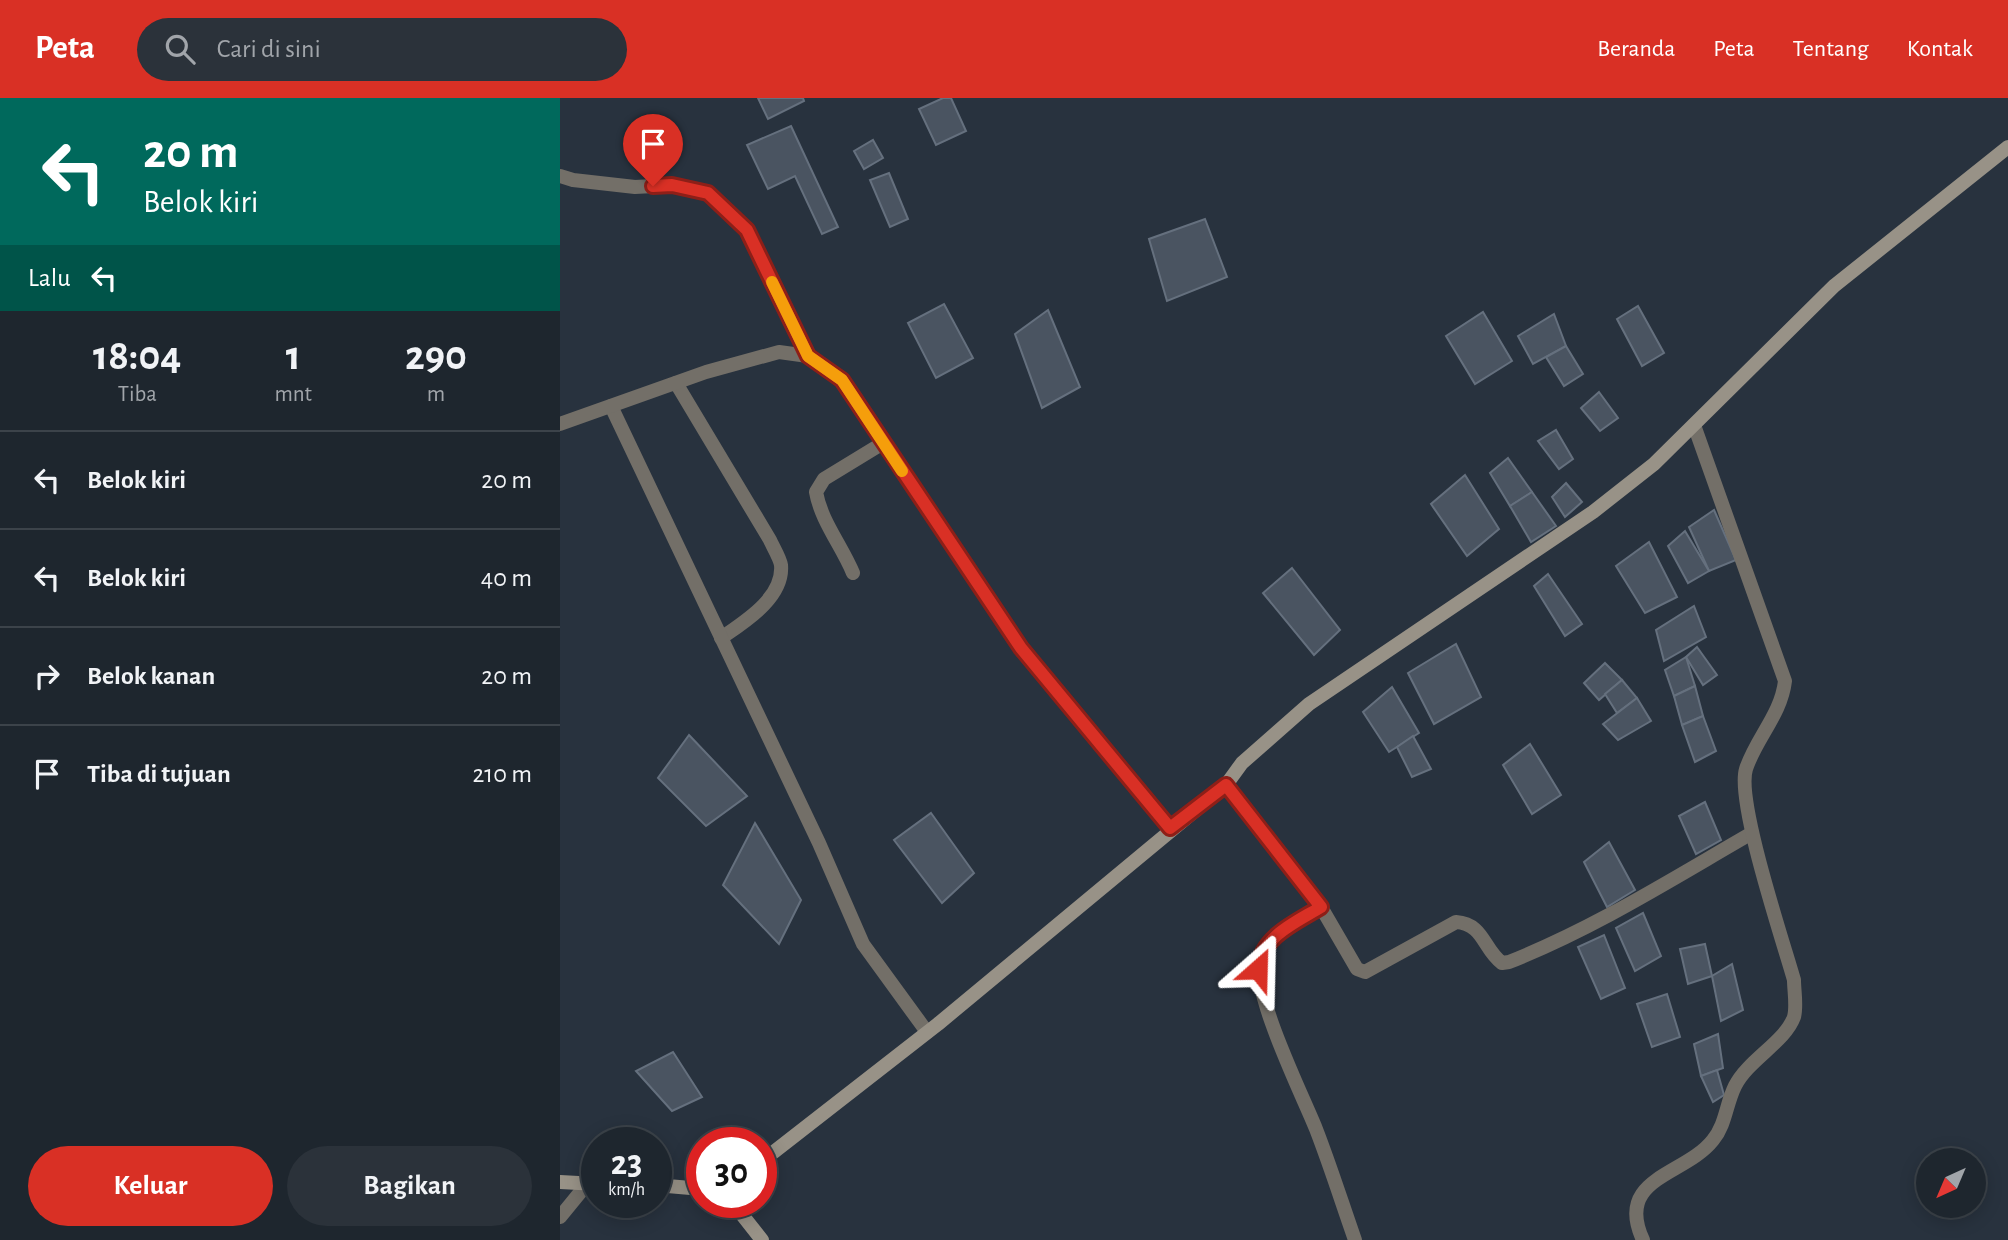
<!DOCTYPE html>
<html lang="id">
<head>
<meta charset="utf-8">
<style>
	:root { --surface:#1e262e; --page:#2b323a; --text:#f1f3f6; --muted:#a1a5aa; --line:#3c434a; --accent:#d93025 }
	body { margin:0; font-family:"Alegreya Sans",sans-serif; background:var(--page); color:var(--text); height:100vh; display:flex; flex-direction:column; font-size:26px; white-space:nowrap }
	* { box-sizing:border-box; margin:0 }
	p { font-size:23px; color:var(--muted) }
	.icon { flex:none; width:38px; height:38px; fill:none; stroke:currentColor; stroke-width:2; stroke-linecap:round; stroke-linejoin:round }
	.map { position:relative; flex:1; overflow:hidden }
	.details { display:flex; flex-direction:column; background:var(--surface); width:560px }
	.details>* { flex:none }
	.top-card { background:#00695c; color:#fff; overflow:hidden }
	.needle { width:46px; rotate:224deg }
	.buttons { position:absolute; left:1356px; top:1050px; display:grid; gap:14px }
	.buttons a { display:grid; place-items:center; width:70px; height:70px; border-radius:50%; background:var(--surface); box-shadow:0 4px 18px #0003,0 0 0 2px var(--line); font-size:35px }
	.speed { position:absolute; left:21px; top:1029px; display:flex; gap:14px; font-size:35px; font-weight:700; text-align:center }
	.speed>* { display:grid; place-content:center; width:91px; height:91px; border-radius:50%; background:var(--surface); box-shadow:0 4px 18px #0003,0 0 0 2px var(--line); line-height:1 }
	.speed small { font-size:18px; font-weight:400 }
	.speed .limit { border:10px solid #d22; background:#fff; color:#111 }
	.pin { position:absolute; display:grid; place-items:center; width:60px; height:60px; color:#fff; margin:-72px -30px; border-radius:50% 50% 50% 0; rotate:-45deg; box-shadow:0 0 7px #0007 }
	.pin .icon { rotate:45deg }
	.me { position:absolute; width:77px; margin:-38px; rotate:25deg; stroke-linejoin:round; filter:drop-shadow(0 0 5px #0008) }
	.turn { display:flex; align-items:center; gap:24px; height:147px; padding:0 28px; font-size:32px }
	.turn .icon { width:91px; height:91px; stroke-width:2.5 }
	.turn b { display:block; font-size:49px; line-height:60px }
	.then { display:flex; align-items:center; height:66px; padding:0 28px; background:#0003; gap:14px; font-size:26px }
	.eta { display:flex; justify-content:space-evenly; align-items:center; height:119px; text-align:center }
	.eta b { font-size:42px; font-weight:700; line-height:49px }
	.cta { display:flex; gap:14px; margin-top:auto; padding:14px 28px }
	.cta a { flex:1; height:80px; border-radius:42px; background:var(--accent); color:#fff; font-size:28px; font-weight:700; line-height:80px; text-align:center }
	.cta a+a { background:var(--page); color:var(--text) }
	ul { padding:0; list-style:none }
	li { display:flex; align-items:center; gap:21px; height:98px; padding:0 28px; border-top:2px solid var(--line) }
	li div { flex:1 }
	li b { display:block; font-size:26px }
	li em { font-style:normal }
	header { display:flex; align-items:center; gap:42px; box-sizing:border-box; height:98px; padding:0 35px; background:var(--accent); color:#fff }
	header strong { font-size:33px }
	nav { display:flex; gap:38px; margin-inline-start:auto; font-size:24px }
	.search { width:490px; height:63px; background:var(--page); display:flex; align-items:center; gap:18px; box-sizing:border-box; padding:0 24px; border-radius:38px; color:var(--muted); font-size:26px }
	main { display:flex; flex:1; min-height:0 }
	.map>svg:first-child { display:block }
</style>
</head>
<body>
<header>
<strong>Peta</strong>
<div class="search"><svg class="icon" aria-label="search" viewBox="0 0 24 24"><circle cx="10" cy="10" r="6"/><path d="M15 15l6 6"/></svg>Cari di sini</div>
<nav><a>Beranda</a><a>Peta</a><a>Tentang</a><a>Kontak</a></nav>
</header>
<main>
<section class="details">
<div class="top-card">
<div class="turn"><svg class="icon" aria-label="left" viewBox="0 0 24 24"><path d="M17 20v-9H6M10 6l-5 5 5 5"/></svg><div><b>20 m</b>Belok kiri</div></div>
<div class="then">Lalu<svg class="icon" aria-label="left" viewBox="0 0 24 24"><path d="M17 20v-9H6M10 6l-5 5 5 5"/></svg></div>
</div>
<div class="eta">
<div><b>18:04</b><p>Tiba</p></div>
<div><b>1</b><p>mnt</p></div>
<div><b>290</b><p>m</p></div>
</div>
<ul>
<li><svg class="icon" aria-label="left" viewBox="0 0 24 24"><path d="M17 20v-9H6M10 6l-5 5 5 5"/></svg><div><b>Belok kiri</b></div><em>20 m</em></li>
<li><svg class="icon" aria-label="left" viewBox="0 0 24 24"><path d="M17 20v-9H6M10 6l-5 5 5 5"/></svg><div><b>Belok kiri</b></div><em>40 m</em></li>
<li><svg class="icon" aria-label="right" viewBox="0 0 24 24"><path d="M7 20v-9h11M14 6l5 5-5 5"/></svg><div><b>Belok kanan</b></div><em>20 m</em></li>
<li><svg class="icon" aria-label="arrive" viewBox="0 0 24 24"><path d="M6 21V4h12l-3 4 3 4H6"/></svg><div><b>Tiba di tujuan</b></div><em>210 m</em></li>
</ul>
<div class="cta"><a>Keluar</a><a>Bagikan</a></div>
</section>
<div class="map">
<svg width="1448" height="1142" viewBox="0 0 1448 1142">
	<rect width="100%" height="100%" fill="#28323e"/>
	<!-- building -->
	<g fill="#4a5461" stroke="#65707e" stroke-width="2">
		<path d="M 198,0 L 243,0 L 244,3 L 208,21 Z"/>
		<path d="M 383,0 L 391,0 L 406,33 L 376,47 L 359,11 Z"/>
		<path d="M 231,28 L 278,129 L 262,136 L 235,78 L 208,91 L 187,47 Z"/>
		<path d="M 313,42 L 323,60 L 304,71 L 294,53 Z"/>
		<path d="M 329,75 L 348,121 L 330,129 L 310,82 Z"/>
		<path d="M 645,121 L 667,179 L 607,203 L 589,141 Z"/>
		<path d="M 384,206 L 413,260 L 376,280 L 348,225 Z"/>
		<path d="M 1078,208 L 1104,255 L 1082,268 L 1057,221 Z"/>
		<path d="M 488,212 L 520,289 L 482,310 L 455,236 Z"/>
		<path d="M 923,214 L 952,263 L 915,286 L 886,238 Z"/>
		<path d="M 994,216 L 1006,248 L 973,266 L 958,238 Z"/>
		<path d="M 1006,248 L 1023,276 L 1004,288 L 986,259 Z"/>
		<path d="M 1039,294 L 1058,320 L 1040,333 L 1021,310 Z"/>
		<path d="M 996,332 L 1013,361 L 999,371 L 978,343 Z"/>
		<path d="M 948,360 L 972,394 L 950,408 L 930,375 Z"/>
		<path d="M 905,377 L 939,431 L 907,458 L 871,406 Z"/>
		<path d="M 1006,385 L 1022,404 L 1005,419 L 992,399 Z"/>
		<path d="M 972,394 L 996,428 L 971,444 L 950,408 Z"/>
		<path d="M 1154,412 L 1176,462 L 1149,473 L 1129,429 Z"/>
		<path d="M 1125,433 L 1149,473 L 1128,485 L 1108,448 Z"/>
		<path d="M 1089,444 L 1117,499 L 1085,515 L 1056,468 Z"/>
		<path d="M 732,470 L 780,532 L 754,557 L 703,495 Z"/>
		<path d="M 988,476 L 1022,526 L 1005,538 L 974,488 Z"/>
		<path d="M 1134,508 L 1146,539 L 1104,563 L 1096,532 Z"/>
		<path d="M 896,546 L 921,599 L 874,626 L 848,575 Z"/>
		<path d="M 1137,549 L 1157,577 L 1143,587 L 1126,559 Z"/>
		<path d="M 1126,559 L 1135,588 L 1114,598 L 1105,572 Z"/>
		<path d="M 1045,565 L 1062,582 L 1039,602 L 1024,585 Z"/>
		<path d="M 1062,582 L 1077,600 L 1057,615 L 1045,596 Z"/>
		<path d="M 1135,588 L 1143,618 L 1122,627 L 1114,598 Z"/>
		<path d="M 832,589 L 859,635 L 829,654 L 803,614 Z"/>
		<path d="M 1077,600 L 1091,623 L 1058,642 L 1043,626 Z"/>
		<path d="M 1143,618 L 1156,653 L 1135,664 L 1122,627 Z"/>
		<path d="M 129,637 L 187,698 L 146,728 L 98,680 Z"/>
		<path d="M 853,638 L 871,671 L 852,679 L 837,649 Z"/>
		<path d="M 970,646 L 1001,697 L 972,716 L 943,667 Z"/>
		<path d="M 1145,704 L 1161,742 L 1136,756 L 1119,718 Z"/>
		<path d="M 371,715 L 414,775 L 382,805 L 334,742 Z"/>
		<path d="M 195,725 L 241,802 L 219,846 L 163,787 Z"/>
		<path d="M 1049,744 L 1075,792 L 1047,809 L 1024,764 Z"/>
		<path d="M 1083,815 L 1101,858 L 1075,873 L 1056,830 Z"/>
		<path d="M 1044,837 L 1065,890 L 1041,901 L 1018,849 Z"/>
		<path d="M 1145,846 L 1152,878 L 1128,886 L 1120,851 Z"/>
		<path d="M 1172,866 L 1183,912 L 1161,923 L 1152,878 Z"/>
		<path d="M 1107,896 L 1120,939 L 1092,949 L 1077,906 Z"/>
		<path d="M 1158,936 L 1163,970 L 1141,978 L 1134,946 Z"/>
		<path d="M 113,954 L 142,999 L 112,1013 L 76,973 Z"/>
		<path d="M 1157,972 L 1164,997 L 1153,1004 L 1141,978 Z"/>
	</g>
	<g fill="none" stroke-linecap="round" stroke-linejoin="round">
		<!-- street -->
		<g stroke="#736f68" stroke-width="14">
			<path d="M 0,78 L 13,82 L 75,89 L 112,87 L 148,95 L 187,132 L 248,258"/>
			<path d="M 116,285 L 210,442 C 213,449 220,460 221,467 C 224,500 184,524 161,540"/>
			<path d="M 51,308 L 259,745 L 303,846 L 367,934"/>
			<path d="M 0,326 L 146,274 L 219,254 L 248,258 L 282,282 L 461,550 L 610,730"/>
			<path d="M 293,475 C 282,448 261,423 256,394 L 264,381 L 323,345"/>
			<path d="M 666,687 L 761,809 L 797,871 L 805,874 L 896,824 C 924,826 923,851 942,865 L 949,864 C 1035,830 1112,781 1192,735"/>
			<path d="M 761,809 C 741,821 707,835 700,859 C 690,892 742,996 756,1031 C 770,1067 782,1105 795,1142"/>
			<path d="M 0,1119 L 27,1086"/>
			<path d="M 1083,1142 C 1054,1079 1125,1078 1153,1042 C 1166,1026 1166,1006 1175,988 C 1188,962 1225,944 1234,919 C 1237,908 1234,893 1234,882 C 1223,843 1176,703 1186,671 C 1196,640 1221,617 1225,583 L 1134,327"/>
		</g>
		<!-- secondary -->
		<g stroke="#989287" stroke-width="14">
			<path d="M 201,1064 L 378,926 L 666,687 L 682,665 L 749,606 L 1033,414 L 1094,366 L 1274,188 L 1448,49"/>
			<path d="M 0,1084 L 37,1086"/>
			<path d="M 96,1087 L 142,1091"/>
			<path d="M 172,1104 L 202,1142"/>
		</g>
	</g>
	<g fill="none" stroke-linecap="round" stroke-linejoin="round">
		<defs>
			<path id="route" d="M 93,88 L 112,87 L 148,95 L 187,132 L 248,258 L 282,282 L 461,550 L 610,730 L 666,687 L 761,809 C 735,825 702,838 698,871"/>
		</defs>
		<!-- route casing -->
		<use href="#route" stroke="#8d1f18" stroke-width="18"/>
		<!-- route -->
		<use href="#route" stroke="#d93025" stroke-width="12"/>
		<!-- slow -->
		<path stroke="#f59e0b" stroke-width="12" d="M 212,184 L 248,258 L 282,282 L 342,373"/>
	</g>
</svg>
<div class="buttons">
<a><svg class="needle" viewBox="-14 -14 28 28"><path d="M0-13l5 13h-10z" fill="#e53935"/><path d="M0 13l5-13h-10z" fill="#a1a5aa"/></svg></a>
</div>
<div class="speed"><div>23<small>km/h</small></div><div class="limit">30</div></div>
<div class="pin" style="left:93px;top:88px;background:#d93025"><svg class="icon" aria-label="arrive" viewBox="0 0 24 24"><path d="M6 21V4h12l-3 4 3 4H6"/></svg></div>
<svg class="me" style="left:698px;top:871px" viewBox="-20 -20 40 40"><path d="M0-17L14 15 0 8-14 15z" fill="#d93025" stroke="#fff" stroke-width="4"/></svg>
</div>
</main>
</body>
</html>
